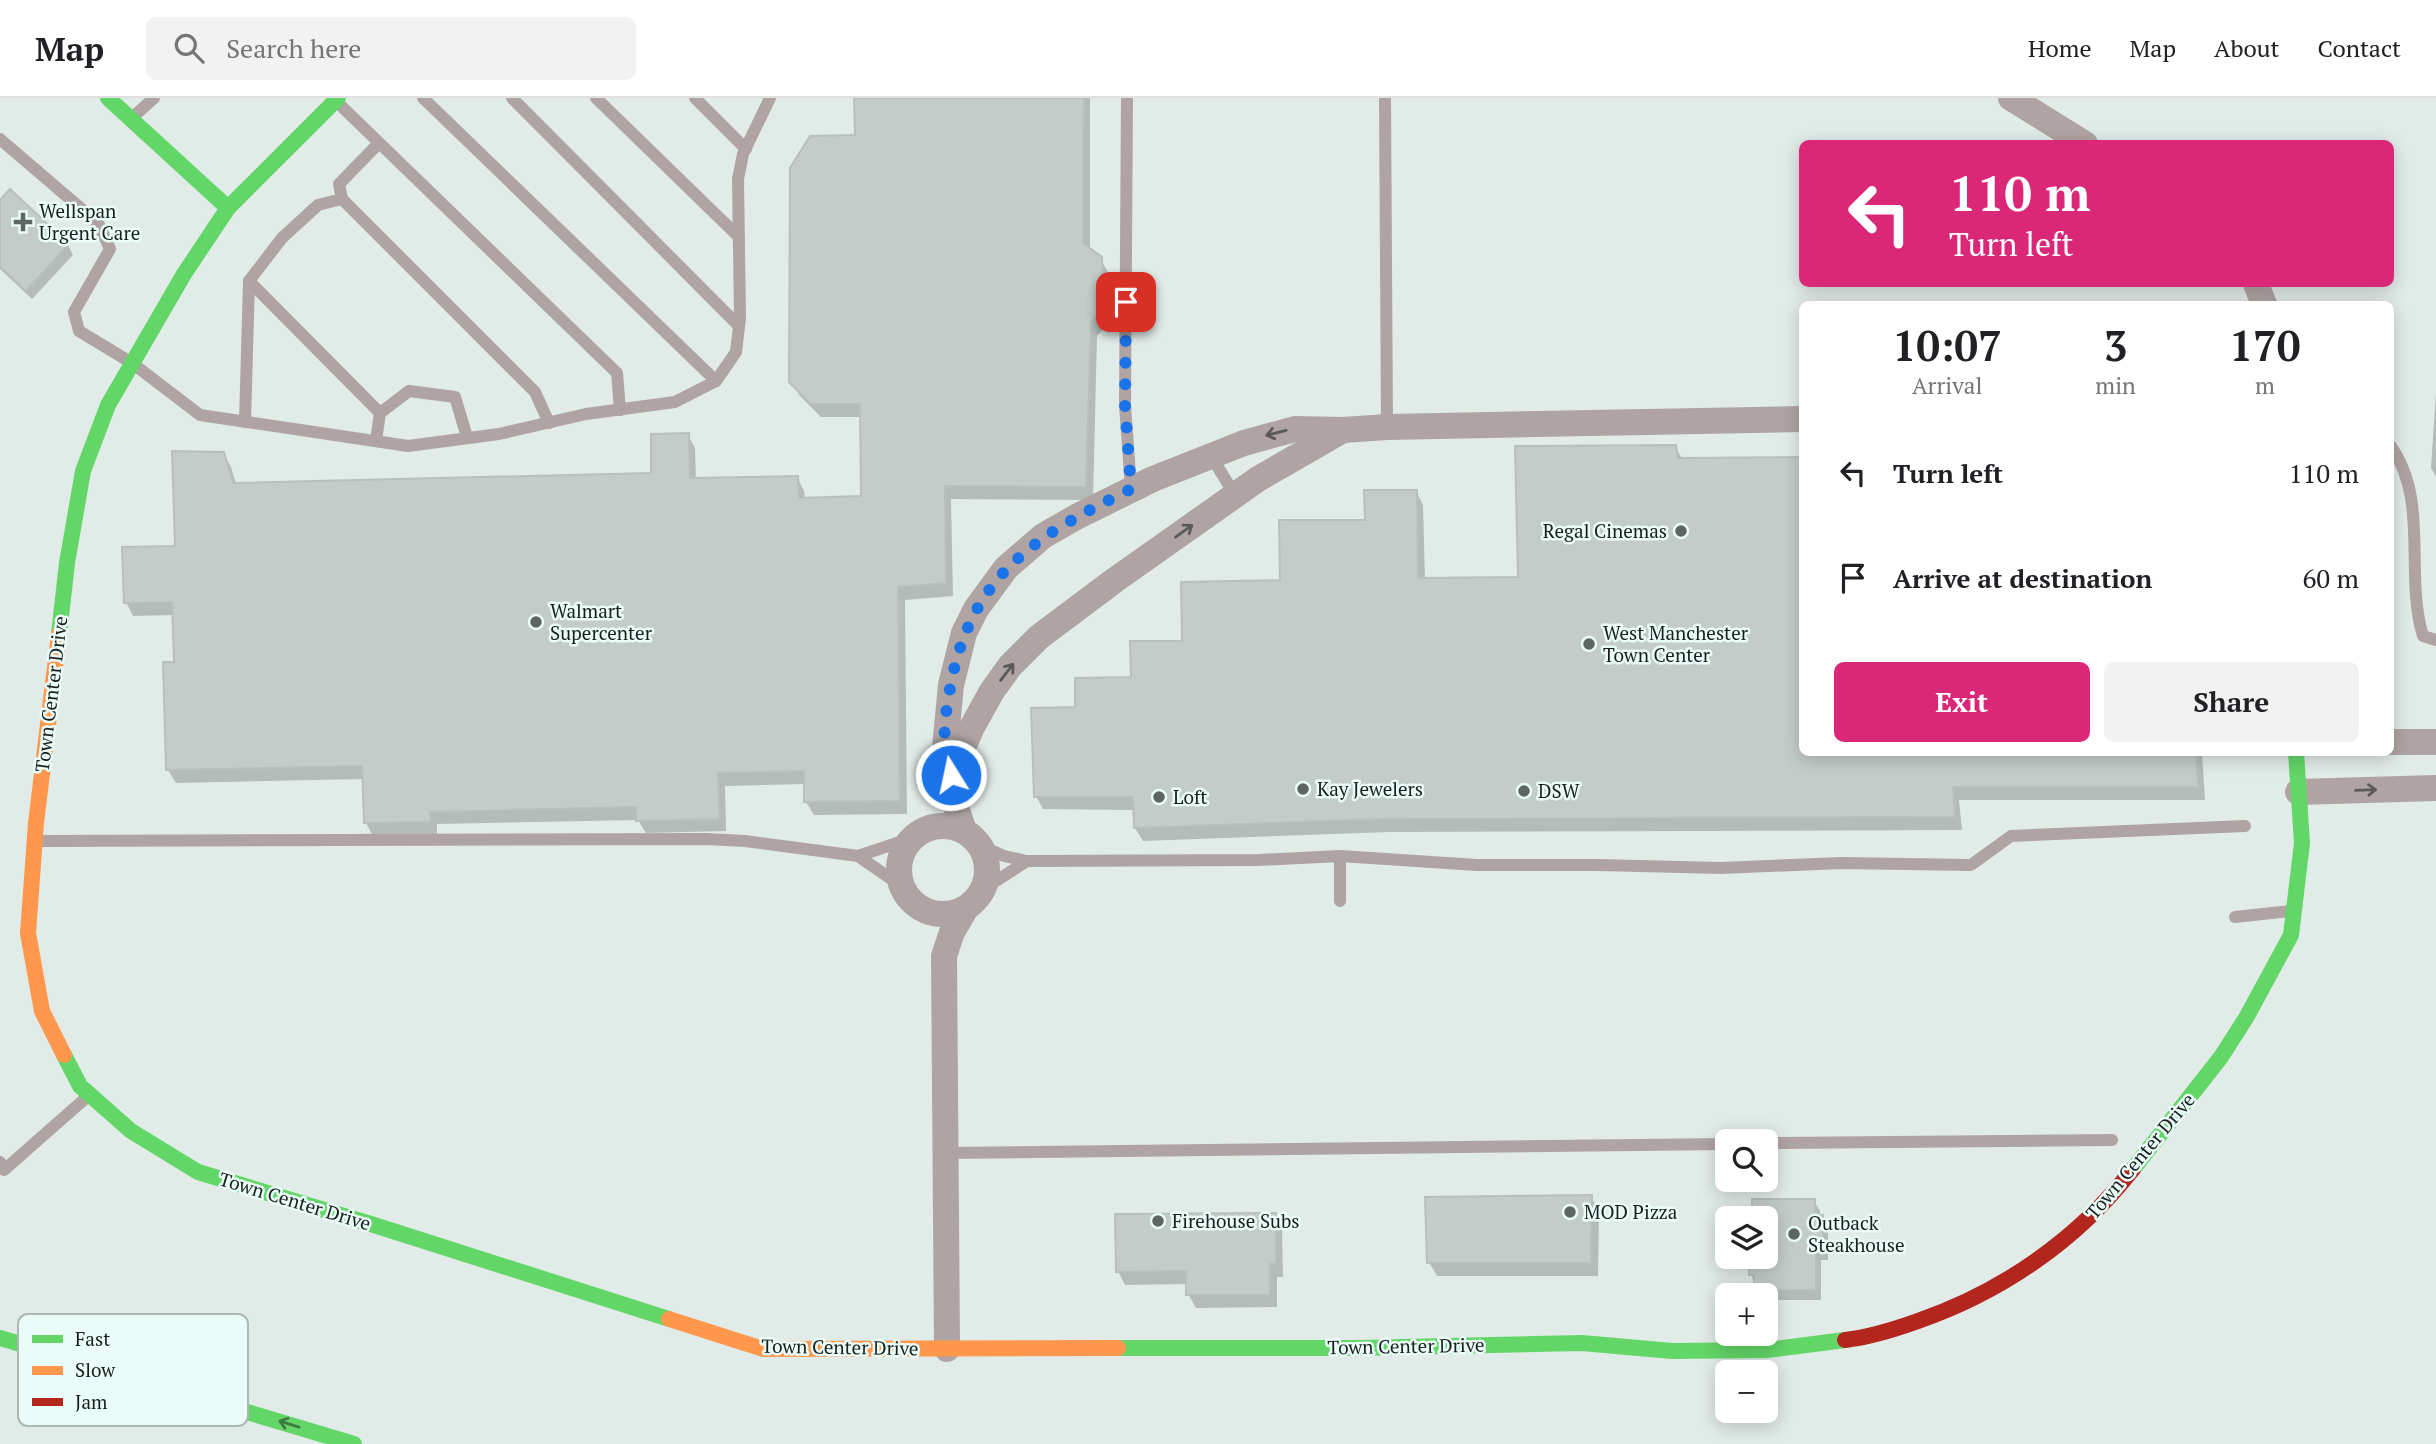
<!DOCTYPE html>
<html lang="en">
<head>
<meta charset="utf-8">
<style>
	:root { --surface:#fff; --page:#f2f2f2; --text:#202124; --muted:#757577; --line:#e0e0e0; --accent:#db2777 }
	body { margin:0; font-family:"PT Serif",serif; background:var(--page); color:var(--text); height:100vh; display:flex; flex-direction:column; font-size:26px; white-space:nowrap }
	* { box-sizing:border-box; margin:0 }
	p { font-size:23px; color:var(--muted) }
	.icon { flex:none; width:38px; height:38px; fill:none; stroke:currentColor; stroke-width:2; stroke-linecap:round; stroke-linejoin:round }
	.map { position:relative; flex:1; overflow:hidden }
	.details { position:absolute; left:1799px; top:203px; width:595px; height:455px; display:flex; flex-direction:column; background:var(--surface); border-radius:10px; box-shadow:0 4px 18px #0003 }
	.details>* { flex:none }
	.hud { position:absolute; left:1799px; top:42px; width:595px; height:147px; border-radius:10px; box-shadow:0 4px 18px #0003; background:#db2777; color:#fff; overflow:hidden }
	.buttons { position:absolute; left:1715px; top:1031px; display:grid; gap:14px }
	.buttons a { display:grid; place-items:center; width:63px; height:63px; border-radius:10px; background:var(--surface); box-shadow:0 4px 18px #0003; font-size:35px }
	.pin { position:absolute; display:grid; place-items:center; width:60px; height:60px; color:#fff; margin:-30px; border-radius:14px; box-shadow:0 4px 10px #0006 }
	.me { position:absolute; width:77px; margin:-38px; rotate:350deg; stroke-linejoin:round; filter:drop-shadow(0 0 5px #0008) }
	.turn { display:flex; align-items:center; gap:24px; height:147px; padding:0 35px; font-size:32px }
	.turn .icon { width:91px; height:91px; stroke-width:2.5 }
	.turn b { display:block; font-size:49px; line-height:60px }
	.eta { display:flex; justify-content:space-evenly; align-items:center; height:119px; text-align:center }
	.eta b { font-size:42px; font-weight:700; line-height:49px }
	.action { display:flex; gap:14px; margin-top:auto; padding:14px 35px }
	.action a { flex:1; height:80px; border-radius:10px; background:var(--accent); color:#fff; font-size:28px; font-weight:700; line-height:80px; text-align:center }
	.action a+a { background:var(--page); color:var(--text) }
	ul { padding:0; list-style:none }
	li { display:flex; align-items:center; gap:21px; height:105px; padding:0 35px }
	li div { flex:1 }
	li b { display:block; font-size:26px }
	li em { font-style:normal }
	header { display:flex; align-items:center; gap:42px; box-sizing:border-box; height:98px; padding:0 35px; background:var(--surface); border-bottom:2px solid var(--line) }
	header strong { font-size:33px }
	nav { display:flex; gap:38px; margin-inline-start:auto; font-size:24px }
	.search { width:490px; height:63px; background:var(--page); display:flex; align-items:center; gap:18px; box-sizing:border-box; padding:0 24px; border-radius:10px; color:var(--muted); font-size:26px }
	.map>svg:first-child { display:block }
</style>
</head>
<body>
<header>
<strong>Map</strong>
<div class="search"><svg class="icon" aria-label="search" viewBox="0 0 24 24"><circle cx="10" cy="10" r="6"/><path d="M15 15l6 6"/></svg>Search here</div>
<nav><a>Home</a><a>Map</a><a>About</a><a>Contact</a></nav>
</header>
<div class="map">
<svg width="2436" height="1346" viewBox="0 0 2436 1346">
	<rect width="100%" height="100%" fill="#e1ebe8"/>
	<!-- shadow -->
	<g fill="#0003">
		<path d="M 856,0 L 1090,0 L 1090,153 L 1100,161 L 1108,174 L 1110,223 L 1097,238 L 1093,402 L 951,401 L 953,498 L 905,502 L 907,716 L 814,717 L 806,704 L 806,686 L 725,688 L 726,733 L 646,735 L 638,722 L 437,726 L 437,737 L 373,738 L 366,725 L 364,681 L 176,685 L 168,672 L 176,565 L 174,517 L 133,518 L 126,504 L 176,449 L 223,355 L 231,369 L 236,386 L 653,377 L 688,337 L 695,350 L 696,382 L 797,379 L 804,393 L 805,401 L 863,400 L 862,319 L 821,319 L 799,297 L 791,283 L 856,39 Z"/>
		<path d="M 10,94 L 68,147 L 73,157 L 32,201 L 0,171 L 0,105 Z"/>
		<path d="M 2436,295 L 2436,379 L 2431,370 Z"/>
		<path d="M 1675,349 L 1683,362 L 1802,360 L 1802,654 L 2202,654 L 2205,702 L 1959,702 L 1962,732 L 1389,734 L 1143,743 L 1135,730 L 1135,712 L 1043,711 L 1036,698 L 1077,611 L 1133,581 L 1183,545 L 1282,484 L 1367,424 L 1416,393 L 1423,407 L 1425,481 L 1520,481 Z"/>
		<path d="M 1591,1099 L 1599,1112 L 1598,1178 L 1437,1178 L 1429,1164 Z"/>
		<path d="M 1814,1103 L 1820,1113 L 1820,1119 L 1828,1129 L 1828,1162 L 1821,1162 L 1821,1202 L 1766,1202 L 1766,1197 L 1758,1197 L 1751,1176 L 1766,1158 L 1766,1120 L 1753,1120 Z"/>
		<path d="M 1275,1117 L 1282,1130 L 1283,1179 L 1277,1179 L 1277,1209 L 1196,1210 L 1188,1196 L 1188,1186 L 1125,1187 L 1118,1173 Z"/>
	</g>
	<!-- building -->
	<g fill="#c4ccca" stroke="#b8c0bd" stroke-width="2">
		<path d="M 854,0 L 1084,0 L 1083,145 L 1102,159 L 1103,209 L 1091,224 L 1086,389 L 945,388 L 946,485 L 898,489 L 900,703 L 804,704 L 804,673 L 718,675 L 720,721 L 636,723 L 636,709 L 430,714 L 431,724 L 364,725 L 362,668 L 166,672 L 163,564 L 174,564 L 172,504 L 124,505 L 122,449 L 175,448 L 172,353 L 224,354 L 233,385 L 651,375 L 651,336 L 689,335 L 690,380 L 798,378 L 799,400 L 861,398 L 860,306 L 811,306 L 789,284 L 790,70 L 810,38 L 855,37 Z"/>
		<path d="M 10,91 L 69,146 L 26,193 L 0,169 L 0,102 Z"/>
		<path d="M 1676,347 L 1678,360 L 1802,359 L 1802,654 L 2196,654 L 2198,689 L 1953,689 L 1955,719 L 1380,721 L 1134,730 L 1133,699 L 1034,699 L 1031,610 L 1075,609 L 1075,580 L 1131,579 L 1130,543 L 1182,543 L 1181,484 L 1280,482 L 1279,422 L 1365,422 L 1364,392 L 1417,392 L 1418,480 L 1518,479 L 1515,348 Z"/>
		<path d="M 1592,1097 L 1591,1165 L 1427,1165 L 1425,1099 Z"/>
		<path d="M 1752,1101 L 1815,1101 L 1815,1117 L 1823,1117 L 1823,1153 L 1816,1152 L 1816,1192 L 1754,1192 L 1754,1177 L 1749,1177 L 1749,1158 L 1766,1158 L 1766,1120 L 1752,1120 Z"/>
		<path d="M 1276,1115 L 1276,1166 L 1270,1166 L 1270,1197 L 1186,1197 L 1186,1173 L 1116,1174 L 1115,1116 Z"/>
	</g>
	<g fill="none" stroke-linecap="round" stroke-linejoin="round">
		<!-- lane -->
		<g stroke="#afa4a3" stroke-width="12">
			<path d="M 423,0 L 716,283"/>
			<path d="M 512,0 L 739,228"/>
			<path d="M 596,0 L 739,139"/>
			<path d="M 695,0 L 746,51"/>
			<path d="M 1127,0 L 1125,307 L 1131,391"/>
			<path d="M 1385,0 L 1387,329"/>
			<path d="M 337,4 L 617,275 L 620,312"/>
			<path d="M 134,18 L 154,0"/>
			<path d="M 0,41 L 98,125 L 110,151 L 74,214 L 79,233 L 132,265 L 200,317 L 408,348 L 499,336 L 586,316 L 675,304 L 716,283 L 736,254 L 740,220 L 738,81 L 743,56 L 770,0"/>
			<path d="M 342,101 L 339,86 L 379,45"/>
			<path d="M 249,183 L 380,315 L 376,343"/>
			<path d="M 380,315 L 409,293 L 455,299 L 467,339"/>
			<path d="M 245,324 L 249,183 L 282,140 L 318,107 L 342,101 L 535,294 L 549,325"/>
			<path d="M 2390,347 C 2430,402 2404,476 2423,538 L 2436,542"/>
			<path d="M 1211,358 L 1235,397"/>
			<path d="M 39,743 L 706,741 L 745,743 L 858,758 L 912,740"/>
			<path d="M 981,748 L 1004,758 L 1027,763 L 1258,762 L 1340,758 L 1340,803"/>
			<path d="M 858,758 L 903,789"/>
			<path d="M 1340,758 L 1477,767 L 1598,767 L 1721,770 L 1841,765 L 1971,767 L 2011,738 L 2245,728"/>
			<path d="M 982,792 L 1027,763"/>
			<path d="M 2235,819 L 2291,813"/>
			<path d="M 1766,1045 L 2112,1042"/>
			<path d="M 945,1055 L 1727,1046"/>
			<path d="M 0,1064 L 4,1072 L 87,999"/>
		</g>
		<!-- street -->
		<g stroke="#afa4a3" stroke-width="26">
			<path d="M 2011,0 L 2085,46"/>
			<path d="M 2256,186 L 2264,206"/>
			<path d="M 2390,644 L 2436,644"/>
			<path d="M 951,677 L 971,631 L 992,593 L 1010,568 L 1039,539 L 1115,482 L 1258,381 L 1343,332"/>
			<path d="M 2298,694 L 2436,690"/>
			<circle cx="943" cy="772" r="44"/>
			<path d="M 964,733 L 951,694 L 951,677 L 945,650 L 951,587 L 964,535 L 976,511 L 1006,470 L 1043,438 L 1078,418 L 1153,381 L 1244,345 L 1295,331 L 1343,332 L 1387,329 L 1802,321"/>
			<path d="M 947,1251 L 944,858 L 952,834 L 966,810"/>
		</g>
		<!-- fast -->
		<g stroke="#63d668" stroke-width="16">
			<path d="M 108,0 L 228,110"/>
			<path d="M 59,536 L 67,465 L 83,373 L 108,307 L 184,176 L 228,110 L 338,0"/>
			<path d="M 64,957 L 80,988 L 131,1033 L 198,1074 L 374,1127 L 669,1221"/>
			<path d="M 2133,1071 L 2221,959 L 2246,920 L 2291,837 L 2302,745 L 2296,654"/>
			<path d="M 0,1240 L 354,1346"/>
			<path d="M 1118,1250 L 1358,1250 L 1582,1245 L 1672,1253 L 1767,1252 L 1845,1242"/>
		</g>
		<!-- slow -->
		<g stroke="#ff974d" stroke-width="16">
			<path d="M 59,536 L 36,725 L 28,835 L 42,913 L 64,957"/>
			<path d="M 669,1221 L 763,1251 L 1118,1250"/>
		</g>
		<!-- jam -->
		<path stroke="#b3261e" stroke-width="16" d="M 1845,1242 C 1871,1239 1893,1232 1918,1223 C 2002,1194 2077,1142 2133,1071"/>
	</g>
	<!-- one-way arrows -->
	<defs><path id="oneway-shaft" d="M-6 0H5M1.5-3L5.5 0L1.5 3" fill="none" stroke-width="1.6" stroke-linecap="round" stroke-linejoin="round" transform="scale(1.75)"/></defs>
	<g stroke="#5c5a59">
		<use href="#oneway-shaft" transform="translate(1276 335) rotate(166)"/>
		<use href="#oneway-shaft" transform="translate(1184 433) rotate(-36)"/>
		<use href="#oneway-shaft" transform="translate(1007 574) rotate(-52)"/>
		<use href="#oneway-shaft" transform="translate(2366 692) rotate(-2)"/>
	</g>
	<use stroke="#3e7a42" href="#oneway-shaft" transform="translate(289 1326) rotate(-163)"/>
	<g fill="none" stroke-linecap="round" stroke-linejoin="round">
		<!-- route -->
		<path stroke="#1a73e8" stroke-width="12" stroke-dasharray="0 21.6" d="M 951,677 C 949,668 946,659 945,650 C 943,627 948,599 953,576 C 976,472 1042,435 1131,391 L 1125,307 L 1126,204"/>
	</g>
	<!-- markers -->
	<g fill="#5e6664" stroke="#eafcf7" stroke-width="2.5">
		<path d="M19.5 113.5h7v7h7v7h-7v7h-7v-7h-7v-7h7z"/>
		<circle cx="1681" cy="433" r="7"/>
		<circle cx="536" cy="524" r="7"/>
		<circle cx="1589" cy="546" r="7"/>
		<circle cx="1303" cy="691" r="7"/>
		<circle cx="1524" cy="693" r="7"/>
		<circle cx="1159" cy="699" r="7"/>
		<circle cx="1570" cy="1114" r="7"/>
		<circle cx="1158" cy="1123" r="7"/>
		<circle cx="1794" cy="1136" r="7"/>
	</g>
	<g text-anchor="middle" stroke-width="5" stroke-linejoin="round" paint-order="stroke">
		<!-- poi labels -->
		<g font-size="19" fill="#181e1d" stroke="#eafcf7" text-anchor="start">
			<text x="39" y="120">Wellspan<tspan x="39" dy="22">Urgent Care</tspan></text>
			<text x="1667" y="440" text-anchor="end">Regal Cinemas</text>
			<text x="550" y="520">Walmart<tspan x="550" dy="22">Supercenter</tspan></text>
			<text x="1603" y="542">West Manchester<tspan x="1603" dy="22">Town Center</tspan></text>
			<text x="1317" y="698">Kay Jewelers</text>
			<text x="1538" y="700">DSW</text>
			<text x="1173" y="706">Loft</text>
			<text x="1584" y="1121">MOD Pizza</text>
			<text x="1172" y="1130">Firehouse Subs</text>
			<text x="1808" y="1132">Outback<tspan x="1808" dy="22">Steakhouse</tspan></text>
		</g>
		<!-- street labels -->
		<g font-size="19" fill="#181e1d" stroke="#eafcf7">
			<text transform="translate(51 596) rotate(-83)" y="7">Town Center Drive</text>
			<text transform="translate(2140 1058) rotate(-50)" y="7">Town Center Drive</text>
			<text transform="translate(295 1103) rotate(17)" y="7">Town Center Drive</text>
			<text transform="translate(1406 1248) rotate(-1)" y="7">Town Center Drive</text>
			<text transform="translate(840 1249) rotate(1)" y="7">Town Center Drive</text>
		</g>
	</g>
	<!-- legend -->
	<rect x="18" y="1216" width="230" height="112" rx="10" fill="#eafcf7" stroke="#abb9b6" stroke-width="2"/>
	<rect x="32" y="1237" width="31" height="8" fill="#63d668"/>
	<rect x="32" y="1268" width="31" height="9" fill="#ff974d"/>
	<rect x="32" y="1300" width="31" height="8" fill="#b3261e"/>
	<g font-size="19" fill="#181e1d">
		<text x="75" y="1248">Fast</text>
		<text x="75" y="1279">Slow</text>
		<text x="75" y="1311">Jam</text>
	</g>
</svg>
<div class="buttons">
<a><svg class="icon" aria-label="search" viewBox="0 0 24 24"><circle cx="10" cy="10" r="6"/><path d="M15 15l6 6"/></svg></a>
<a><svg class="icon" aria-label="layers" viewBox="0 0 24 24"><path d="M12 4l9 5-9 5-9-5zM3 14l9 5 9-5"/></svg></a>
<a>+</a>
<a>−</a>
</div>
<div class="pin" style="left:1126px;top:204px;background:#d93025"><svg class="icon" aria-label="arrive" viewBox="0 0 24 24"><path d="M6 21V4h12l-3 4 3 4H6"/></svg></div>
<svg class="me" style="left:951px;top:677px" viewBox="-20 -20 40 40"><circle r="17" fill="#1a73e8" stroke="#fff" stroke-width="3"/><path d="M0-11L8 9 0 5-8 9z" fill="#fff"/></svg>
<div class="hud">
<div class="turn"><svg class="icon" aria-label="left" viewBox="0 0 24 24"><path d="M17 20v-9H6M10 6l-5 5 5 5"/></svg><div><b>110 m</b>Turn left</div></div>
</div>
<section class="details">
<div class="eta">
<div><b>10:07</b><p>Arrival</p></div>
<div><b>3</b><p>min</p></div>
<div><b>170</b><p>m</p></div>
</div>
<ul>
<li><svg class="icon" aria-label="left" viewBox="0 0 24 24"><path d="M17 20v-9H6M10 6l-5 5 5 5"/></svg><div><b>Turn left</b></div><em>110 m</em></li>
<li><svg class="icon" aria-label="arrive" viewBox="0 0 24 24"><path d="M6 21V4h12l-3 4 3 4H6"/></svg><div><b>Arrive at destination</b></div><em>60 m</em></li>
</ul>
<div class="action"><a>Exit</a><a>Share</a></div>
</section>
</div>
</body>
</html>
